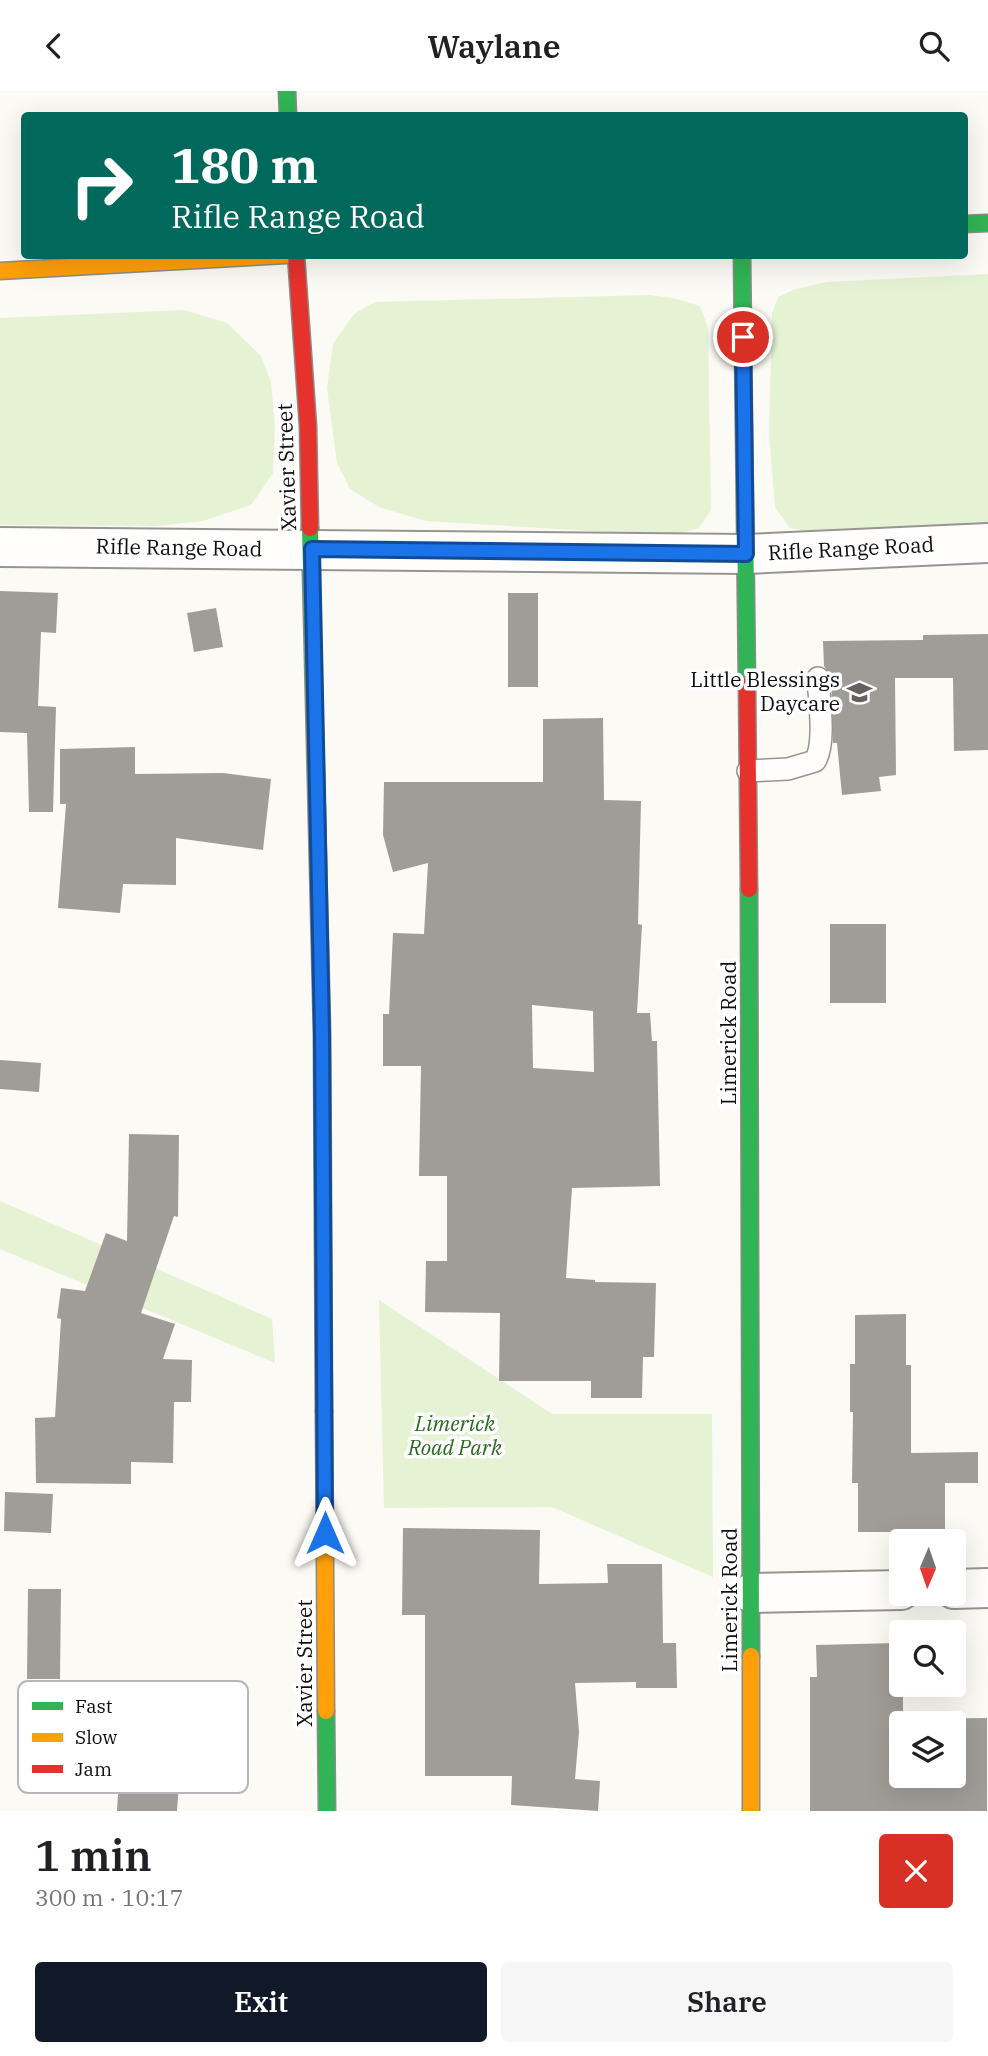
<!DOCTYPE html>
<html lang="en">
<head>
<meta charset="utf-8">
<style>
	:root { --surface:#fff; --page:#f6f6f6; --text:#202124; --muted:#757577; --accent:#111827 }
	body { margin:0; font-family:"IBM Plex Serif",serif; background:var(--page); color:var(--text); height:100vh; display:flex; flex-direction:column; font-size:26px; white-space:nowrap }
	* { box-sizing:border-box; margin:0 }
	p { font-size:23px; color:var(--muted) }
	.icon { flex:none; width:38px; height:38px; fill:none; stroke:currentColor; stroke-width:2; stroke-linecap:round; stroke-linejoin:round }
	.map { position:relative; height:1720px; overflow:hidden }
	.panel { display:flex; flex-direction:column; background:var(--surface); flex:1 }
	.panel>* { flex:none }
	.guide { position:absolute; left:21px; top:21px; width:947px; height:147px; border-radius:7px; box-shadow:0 7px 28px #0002; background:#00695c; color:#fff; overflow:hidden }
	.needle { width:46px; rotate:182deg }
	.fabs { position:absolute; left:889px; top:1438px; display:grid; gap:14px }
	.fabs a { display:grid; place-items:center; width:77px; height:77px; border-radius:7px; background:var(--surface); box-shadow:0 7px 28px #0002; font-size:35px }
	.pin { position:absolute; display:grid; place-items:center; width:60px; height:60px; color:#fff; margin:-30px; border:4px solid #fff; border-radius:50%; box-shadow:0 2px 7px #0007 }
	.me { position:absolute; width:77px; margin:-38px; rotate:0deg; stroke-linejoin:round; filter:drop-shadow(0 0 5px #0008) }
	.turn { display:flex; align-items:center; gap:24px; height:147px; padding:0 35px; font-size:32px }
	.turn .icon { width:91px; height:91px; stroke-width:2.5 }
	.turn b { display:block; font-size:49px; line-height:60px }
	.round { display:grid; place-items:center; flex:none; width:74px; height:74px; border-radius:7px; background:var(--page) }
	.headline { display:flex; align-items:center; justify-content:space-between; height:119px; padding:0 35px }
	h1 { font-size:42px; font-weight:600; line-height:52px }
	.action { display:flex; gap:14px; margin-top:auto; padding:14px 35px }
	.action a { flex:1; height:80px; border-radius:7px; background:var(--accent); color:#fff; font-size:28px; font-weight:600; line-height:80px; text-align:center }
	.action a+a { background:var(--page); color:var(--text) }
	header { display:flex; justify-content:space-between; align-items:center; height:91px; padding:0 35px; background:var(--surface); font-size:32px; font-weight:600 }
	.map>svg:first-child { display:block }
</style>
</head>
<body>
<header><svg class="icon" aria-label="back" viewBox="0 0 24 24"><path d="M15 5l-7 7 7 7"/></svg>Waylane<svg class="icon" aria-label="search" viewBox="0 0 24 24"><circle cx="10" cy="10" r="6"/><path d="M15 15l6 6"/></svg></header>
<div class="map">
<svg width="988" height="1720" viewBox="0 0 988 1720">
	<rect width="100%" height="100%" fill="#fcfaf4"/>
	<!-- green -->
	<g fill="#e5f2d3">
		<path d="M 988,183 L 988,435 L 819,443 L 790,437 L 775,416 L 769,343 L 772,222 L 778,206 L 796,198 L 827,191 Z"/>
		<path d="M 651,204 L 677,208 L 700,215 L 708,237 L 711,419 L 699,437 L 672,445 L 426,430 L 379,416 L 350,398 L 337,372 L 327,297 L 333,253 L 354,223 L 375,211 Z"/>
		<path d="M 184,219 L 227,232 L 261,265 L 271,291 L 275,337 L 273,382 L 251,414 L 203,430 L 158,435 L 0,434 L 0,227 Z"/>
		<path d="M 0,1110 L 272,1228 L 275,1272 L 0,1158 Z"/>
		<path d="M 379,1209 L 552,1323 L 712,1323 L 713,1486 L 552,1416 L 384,1417 Z"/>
	</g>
	<!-- building -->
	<g fill="#a09d99" fill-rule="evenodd">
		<path d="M 0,500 L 58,502 L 56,542 L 41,541 L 38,615 L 56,616 L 53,721 L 29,721 L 27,642 L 0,641 Z"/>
		<rect x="508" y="502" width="30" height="94"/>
		<path d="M 216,517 L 223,556 L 194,561 L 187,522 Z"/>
		<path d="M 988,543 L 988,659 L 954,660 L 953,587 L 895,587 L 896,684 L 879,686 L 881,700 L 842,704 L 837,652 L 833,652 L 831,586 L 824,575 L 823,550 L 923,549 L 923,544 Z"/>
		<path d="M 603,627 L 604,709 L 641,710 L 638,833 L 642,834 L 637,922 L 650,922 L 652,950 L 657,950 L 660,1095 L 572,1097 L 566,1187 L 595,1189 L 595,1191 L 656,1192 L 654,1266 L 643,1266 L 642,1307 L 591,1307 L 591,1290 L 499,1290 L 500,1222 L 425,1221 L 426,1170 L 447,1170 L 447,1085 L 419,1085 L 421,975 L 383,975 L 383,923 L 389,923 L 393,842 L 424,843 L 428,772 L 393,781 L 383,744 L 384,691 L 543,691 L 543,628 ZM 532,914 L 593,920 L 594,981 L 533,977 Z"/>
		<path d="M 135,656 L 135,683 L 223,682 L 271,688 L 263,759 L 176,747 L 176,794 L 123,793 L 120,822 L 58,817 L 66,713 L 60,713 L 60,658 Z"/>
		<rect x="830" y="833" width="56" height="79"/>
		<path d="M 0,969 L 41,972 L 39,1001 L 0,998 Z"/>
		<path d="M 129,1043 L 179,1044 L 178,1126 L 174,1125 L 141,1222 L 175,1233 L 163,1268 L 192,1269 L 191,1311 L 174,1311 L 173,1372 L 131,1371 L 131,1393 L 36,1392 L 35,1327 L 55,1326 L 61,1228 L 57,1227 L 61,1197 L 85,1200 L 106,1142 L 127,1150 Z"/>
		<path d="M 906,1223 L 906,1274 L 911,1274 L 911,1362 L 978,1361 L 978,1392 L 945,1392 L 945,1441 L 858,1441 L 858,1392 L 852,1392 L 853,1321 L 850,1321 L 850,1273 L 855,1273 L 855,1224 Z"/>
		<path d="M 5,1401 L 53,1403 L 51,1442 L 4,1440 Z"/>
		<path d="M 403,1437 L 540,1439 L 539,1493 L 608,1492 L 607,1473 L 662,1473 L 663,1552 L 676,1552 L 677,1597 L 636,1597 L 636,1591 L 575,1592 L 579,1641 L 575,1688 L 600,1690 L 598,1720 L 511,1714 L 512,1685 L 425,1685 L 425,1524 L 402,1524 Z"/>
		<path d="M 28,1498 L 61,1498 L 60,1588 L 27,1588 Z"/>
		<path d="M 897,1552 L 897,1586 L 901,1586 L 903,1594 L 903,1628 L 987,1627 L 987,1720 L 810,1720 L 810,1586 L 817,1586 L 816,1554 ZM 901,1633 L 954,1633 L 954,1685 L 901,1685 Z"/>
		<path d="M 119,1688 L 179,1692 L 177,1720 L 117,1720 Z"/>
	</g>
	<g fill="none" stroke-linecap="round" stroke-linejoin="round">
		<defs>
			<path id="lane" d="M 748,680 L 788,678 L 815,670 C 826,653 819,608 818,587"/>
			<g id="street">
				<path d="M 0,456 L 746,463 L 988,452"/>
				<path d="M 954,1498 L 988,1497"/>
				<path d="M 752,1502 L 901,1499"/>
			</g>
			<g id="fast">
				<path d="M 287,0 L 288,24"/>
				<path d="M 964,133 L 988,132"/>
				<path d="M 742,164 L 747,595"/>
				<path d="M 310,437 L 322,942 L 324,1320"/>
				<path d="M 749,798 L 751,1565"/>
				<path d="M 326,1620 L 327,1720"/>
			</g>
			<g id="slow">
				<path d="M 0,180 L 286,164"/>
				<path d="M 324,1320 L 326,1620"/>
				<path d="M 751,1720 L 751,1565"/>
			</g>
			<g id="jam">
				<path d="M 296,164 L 308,335 L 310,437"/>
				<path d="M 747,595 L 749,798"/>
			</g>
		</defs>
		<!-- lane casing -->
		<use href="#lane" stroke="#969592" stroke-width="24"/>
		<!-- street casing -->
		<use href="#street" stroke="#969592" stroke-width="42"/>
		<!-- fast casing -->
		<use href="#fast" stroke="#8c8b89" stroke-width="19"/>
		<!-- slow casing -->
		<use href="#slow" stroke="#8c8b89" stroke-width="19"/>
		<!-- jam casing -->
		<use href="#jam" stroke="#8c8b89" stroke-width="19"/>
		<!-- lane -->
		<use href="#lane" stroke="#fffefd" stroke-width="21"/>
		<!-- street -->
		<use href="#street" stroke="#fffefd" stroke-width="38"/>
		<!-- fast -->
		<use href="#fast" stroke="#30b455" stroke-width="16"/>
		<!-- slow -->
		<use href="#slow" stroke="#ff9f0a" stroke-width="16"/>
		<!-- jam -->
		<use href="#jam" stroke="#e5322d" stroke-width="16"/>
	</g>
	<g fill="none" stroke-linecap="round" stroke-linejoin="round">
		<defs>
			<path id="route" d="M 325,1442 L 322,942 L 312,458 L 746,463 L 743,246"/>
		</defs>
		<!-- route casing -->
		<use href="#route" stroke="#114b97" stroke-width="18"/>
		<!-- route -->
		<use href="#route" stroke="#1a73e8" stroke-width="12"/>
	</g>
	<!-- icons -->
	<defs>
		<symbol id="school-bare" viewBox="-9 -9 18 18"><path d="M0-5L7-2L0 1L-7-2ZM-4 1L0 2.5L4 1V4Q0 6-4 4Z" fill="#62615f" stroke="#fff" stroke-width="2.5" paint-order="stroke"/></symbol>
	</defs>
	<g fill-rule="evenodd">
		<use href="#school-bare" x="842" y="584" width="35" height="35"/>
	</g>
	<g text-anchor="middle" stroke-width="7" stroke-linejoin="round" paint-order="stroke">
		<!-- street labels -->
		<g font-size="21" fill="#0f0f0f" stroke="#fff">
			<text transform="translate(287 376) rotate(-92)" y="7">Xavier Street</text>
			<text transform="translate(179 457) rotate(1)" y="7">Rifle Range Road</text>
			<text transform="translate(851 458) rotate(-3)" y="7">Rifle Range Road</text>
			<text transform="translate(729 942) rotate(-90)" y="7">Limerick Road</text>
			<text transform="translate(730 1509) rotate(-90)" y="7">Limerick Road</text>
			<text transform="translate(305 1572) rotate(-90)" y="7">Xavier Street</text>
		</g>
		<!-- poi labels -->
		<g font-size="21" fill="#0f0f0f" stroke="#fff" text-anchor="end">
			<text x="840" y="596">Little Blessings<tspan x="840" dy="24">Daycare</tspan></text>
		</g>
		<!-- park labels -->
		<g font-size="21" font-style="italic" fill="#2b691c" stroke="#fff">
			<text x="455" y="1340">Limerick<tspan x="455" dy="24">Road Park</tspan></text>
		</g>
	</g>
	<!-- legend -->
	<rect x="18" y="1590" width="230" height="112" rx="10" fill="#fff" stroke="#b7b7b7" stroke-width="2"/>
	<rect x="32" y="1611" width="31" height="8" fill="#30b455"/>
	<rect x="32" y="1642" width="31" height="9" fill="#ff9f0a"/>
	<rect x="32" y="1674" width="31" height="8" fill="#e5322d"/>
	<g font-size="19" fill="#0f0f0f">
		<text x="75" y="1622">Fast</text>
		<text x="75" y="1653">Slow</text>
		<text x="75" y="1685">Jam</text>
	</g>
</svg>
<div class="fabs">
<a><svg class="needle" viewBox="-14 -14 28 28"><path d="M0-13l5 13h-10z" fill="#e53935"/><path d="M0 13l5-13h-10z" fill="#757577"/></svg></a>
<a><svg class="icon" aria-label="search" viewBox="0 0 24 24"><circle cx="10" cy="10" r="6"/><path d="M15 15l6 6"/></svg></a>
<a><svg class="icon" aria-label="layers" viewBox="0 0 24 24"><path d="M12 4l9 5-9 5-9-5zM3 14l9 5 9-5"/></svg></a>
</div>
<div class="pin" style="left:743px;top:246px;background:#d93025"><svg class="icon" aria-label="arrive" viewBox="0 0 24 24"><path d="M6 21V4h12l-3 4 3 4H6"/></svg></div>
<svg class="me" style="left:325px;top:1442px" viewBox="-20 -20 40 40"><path d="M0-17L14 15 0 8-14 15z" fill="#1a73e8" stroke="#fff" stroke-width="4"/></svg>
<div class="guide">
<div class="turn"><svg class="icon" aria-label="right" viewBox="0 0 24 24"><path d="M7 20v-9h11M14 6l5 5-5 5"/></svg><div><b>180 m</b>Rifle Range Road</div></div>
</div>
</div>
<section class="panel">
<div class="headline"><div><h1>1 min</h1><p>300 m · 10:17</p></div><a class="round" style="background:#d93025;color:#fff"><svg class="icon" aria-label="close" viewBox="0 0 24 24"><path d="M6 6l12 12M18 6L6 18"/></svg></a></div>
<div class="action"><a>Exit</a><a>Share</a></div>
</section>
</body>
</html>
